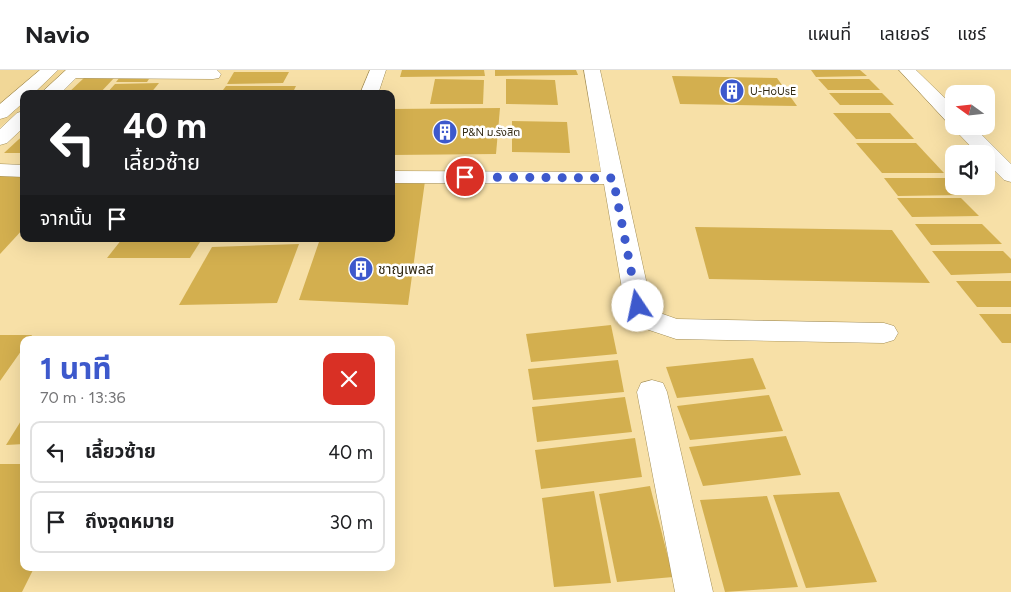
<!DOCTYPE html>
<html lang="th">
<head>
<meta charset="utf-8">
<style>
	:root { --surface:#fff; --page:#f6f6f6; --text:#202124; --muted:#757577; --line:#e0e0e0; --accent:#3d59cc }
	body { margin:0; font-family:Figtree,"Noto Sans Thai",sans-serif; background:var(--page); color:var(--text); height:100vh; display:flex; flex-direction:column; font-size:19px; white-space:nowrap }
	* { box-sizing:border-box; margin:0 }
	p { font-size:16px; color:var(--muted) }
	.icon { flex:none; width:28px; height:28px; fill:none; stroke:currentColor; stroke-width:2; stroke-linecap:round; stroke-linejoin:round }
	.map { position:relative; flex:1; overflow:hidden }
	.side { position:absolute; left:20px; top:266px; width:375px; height:235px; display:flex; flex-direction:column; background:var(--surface); border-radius:10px; box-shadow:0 5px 20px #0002 }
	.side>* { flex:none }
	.banner { position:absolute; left:20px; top:20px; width:375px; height:152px; border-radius:10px; box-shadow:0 5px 20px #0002; background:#202124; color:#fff; overflow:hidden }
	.needle { width:32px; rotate:285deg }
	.tools { position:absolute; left:945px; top:15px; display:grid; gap:10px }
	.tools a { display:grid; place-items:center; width:50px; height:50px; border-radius:10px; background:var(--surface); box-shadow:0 5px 20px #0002; font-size:25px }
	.pin { position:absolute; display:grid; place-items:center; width:42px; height:42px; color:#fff; margin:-21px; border:2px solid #fff; border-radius:50%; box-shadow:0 1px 5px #0007 }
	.me { position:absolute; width:55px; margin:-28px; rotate:349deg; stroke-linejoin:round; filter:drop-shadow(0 0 4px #0008) }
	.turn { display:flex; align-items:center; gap:18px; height:105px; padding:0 20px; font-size:22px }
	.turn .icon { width:65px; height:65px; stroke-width:2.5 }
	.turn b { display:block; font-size:35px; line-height:42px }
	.then { display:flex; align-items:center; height:48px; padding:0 20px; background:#0003; gap:10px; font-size:19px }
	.round { display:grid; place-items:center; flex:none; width:52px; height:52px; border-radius:10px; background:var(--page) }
	.head { display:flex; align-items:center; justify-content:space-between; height:85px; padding:0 20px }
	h1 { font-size:30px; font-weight:700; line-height:38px; color:var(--accent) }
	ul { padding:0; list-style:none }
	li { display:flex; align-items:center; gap:15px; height:62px; margin:0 10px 8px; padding:0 10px; border:2px solid var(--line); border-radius:10px }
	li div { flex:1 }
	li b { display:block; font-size:19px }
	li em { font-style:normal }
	header { display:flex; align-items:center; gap:30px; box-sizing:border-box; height:70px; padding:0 25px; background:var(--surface); border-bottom:1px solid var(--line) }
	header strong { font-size:24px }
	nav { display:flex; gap:28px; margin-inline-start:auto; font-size:18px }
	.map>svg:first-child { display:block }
</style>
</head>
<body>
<header>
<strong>Navio</strong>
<nav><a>แผนที่</a><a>เลเยอร์</a><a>แชร์</a></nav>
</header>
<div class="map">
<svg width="1011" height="522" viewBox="0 0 1011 522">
	<rect width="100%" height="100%" fill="#f7e0a7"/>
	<!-- built -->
	<path fill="#f1d797" d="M 0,0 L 66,0 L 38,24 L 24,24 L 24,36 L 0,57 Z"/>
	<!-- building -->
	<g fill="#d3af4f">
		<path d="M 402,0 L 484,0 L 485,6 L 400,7 Z"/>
		<path d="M 495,0 L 576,0 L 578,5 L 495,6 Z"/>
		<path d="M 811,0 L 860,0 L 867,6 L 816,7 Z"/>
		<path d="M 234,2 L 289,2 L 283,13 L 227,14 Z"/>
		<path d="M 151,6 L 147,12 L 116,12 L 120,7 Z"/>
		<path d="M 672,6 L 777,8 L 797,36 L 680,34 Z"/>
		<path d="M 85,7 L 115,7 L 99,24 L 67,24 Z"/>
		<path d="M 435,9 L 484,10 L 483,34 L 430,34 Z"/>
		<path d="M 506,9 L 555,10 L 558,35 L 506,34 Z"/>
		<path d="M 818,9 L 869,9 L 880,20 L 828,20 Z"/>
		<path d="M 159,13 L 150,24 L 106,24 L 115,14 Z"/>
		<path d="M 226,16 L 296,16 L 292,24 L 220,24 Z"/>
		<path d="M 829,23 L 882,23 L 894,35 L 840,35 Z"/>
		<path d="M 500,38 L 496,84 L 391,85 L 391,39 Z"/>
		<path d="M 833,43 L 890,43 L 914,69 L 856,69 Z"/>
		<path d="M 512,51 L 567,52 L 570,83 L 512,82 Z"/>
		<path d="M 24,65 L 24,83 L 4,83 L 18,70 Z"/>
		<path d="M 856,73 L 916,73 L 944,103 L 882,103 Z"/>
		<path d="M 0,106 L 24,107 L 24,158 L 0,184 Z"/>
		<path d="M 884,108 L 946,108 L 963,125 L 898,126 Z"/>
		<path d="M 391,110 L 425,111 L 408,235 L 299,230 L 320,169 L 391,169 Z"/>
		<path d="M 897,128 L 961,128 L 979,146 L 912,147 Z"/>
		<path d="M 915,154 L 982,154 L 1002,174 L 931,175 Z"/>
		<path d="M 695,157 L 892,160 L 930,213 L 709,209 Z"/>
		<path d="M 122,169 L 202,169 L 190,188 L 107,188 Z"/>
		<path d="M 299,174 L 277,233 L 179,235 L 212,177 Z"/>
		<path d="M 932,181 L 1003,181 L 1011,189 L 1011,203 L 951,205 Z"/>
		<path d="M 956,211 L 1011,211 L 1011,237 L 977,237 Z"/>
		<path d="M 979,244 L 1011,244 L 1011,273 L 1002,273 Z"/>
		<path d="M 611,255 L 617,284 L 531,292 L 526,264 Z"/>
		<path d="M 0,265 L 32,265 L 29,270 L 24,270 L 24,277 L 0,311 Z"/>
		<path d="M 753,288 L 766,319 L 677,328 L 666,297 Z"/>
		<path d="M 618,290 L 624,322 L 533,330 L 528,299 Z"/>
		<path d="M 769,325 L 783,361 L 690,370 L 677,336 Z"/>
		<path d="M 625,327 L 632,362 L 537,372 L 532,337 Z"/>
		<path d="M 24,346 L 24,374 L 6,375 Z"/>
		<path d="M 786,366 L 801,405 L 703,416 L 689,377 Z"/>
		<path d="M 635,368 L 642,407 L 541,419 L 535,380 Z"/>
		<path d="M 0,394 L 24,394 L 24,498 L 34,498 L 22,522 L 0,522 Z"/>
		<path d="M 650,416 L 673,507 L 617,512 L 599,424 Z"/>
		<path d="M 594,421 L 611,513 L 554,517 L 542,428 Z"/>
		<path d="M 839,422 L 877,512 L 806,518 L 773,425 Z"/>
		<path d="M 767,426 L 798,517 L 725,522 L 700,430 Z"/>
	</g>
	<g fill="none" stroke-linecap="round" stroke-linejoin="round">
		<defs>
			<g id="minor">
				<path d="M 67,0 L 217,0 L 221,4 L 219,8 L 213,9 L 73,8 L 67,7 L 65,3 Z"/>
				<path d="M 370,0 L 386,0 L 378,24 L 360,24 Z"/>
				<path d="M 584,0 L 600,0 L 651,233 L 660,243 L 677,249 L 884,253 L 894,256 L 898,263 L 894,270 L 884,273 L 676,269 L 640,257 L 625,236 L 604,114 L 391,113 L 391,101 L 601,102 Z"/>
				<path d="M 899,0 L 916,0 L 954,37 L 954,54 L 947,52 Z"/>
				<path d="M 954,54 L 954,56 L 973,56 L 1011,94 L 1011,112 L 1004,110 L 986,92 L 986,84 L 978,84 L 955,60 L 953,56 Z"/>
				<path d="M 0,94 L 24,95 L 24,107 L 0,106 Z"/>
				<path d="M 652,310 L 663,313 L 667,322 L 713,522 L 675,522 L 637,322 L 641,313 Z"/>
			</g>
			<g id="tertiary">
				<path d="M 40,0 L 58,0 L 33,24 L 24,24 L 24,32 L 7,47 L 0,49 L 0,34 Z"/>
				<path d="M 66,0 L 84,0 L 60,24 L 40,24 Z"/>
				<path d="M 24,41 L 24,57 L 7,73 L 0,75 L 0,59 L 17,43 Z"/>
			</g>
		</defs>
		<!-- minor casing -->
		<use href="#minor" stroke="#a38e57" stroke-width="1"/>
		<!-- tertiary casing -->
		<use href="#tertiary" stroke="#a38e57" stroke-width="1"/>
		<!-- minor -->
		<use href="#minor" fill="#fff" fill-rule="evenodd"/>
		<!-- tertiary -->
		<use href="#tertiary" fill="#fff" fill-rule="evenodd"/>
	</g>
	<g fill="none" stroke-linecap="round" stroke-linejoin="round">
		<!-- route -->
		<path stroke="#3d59cc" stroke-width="9" stroke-dasharray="0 16.2" d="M 465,107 L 613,108 L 638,236"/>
	</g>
	<!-- icons -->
	<defs>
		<symbol id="building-disc" viewBox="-11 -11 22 22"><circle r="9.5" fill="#3d59cc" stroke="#fff"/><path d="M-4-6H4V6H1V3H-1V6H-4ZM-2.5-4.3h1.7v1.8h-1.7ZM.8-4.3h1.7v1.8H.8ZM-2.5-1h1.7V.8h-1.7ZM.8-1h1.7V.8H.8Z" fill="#fff"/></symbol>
	</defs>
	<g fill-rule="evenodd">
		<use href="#building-disc" x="718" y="7" width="28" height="28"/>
		<use href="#building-disc" x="431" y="48" width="28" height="28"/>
		<use href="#building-disc" x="347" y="185" width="28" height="28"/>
	</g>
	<g text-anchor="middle" stroke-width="5" stroke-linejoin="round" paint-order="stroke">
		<!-- far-poi labels -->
		<g font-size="11" fill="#322913" stroke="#fff" text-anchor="start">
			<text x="750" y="25">U-HoUsE</text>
			<text x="462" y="66">P&amp;N ม.รังสิต</text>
		</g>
		<!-- poi labels -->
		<g font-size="14" fill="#322913" stroke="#fff" text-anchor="start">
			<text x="378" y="204">ชาญเพลส</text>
		</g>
	</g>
</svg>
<div class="tools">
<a><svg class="needle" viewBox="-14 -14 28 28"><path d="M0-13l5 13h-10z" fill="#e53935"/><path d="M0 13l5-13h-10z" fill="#757577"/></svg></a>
<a><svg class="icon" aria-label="sound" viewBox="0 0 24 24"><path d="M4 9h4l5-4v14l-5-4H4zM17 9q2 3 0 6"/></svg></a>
</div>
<div class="pin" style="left:465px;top:107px;background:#d93025"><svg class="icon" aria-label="arrive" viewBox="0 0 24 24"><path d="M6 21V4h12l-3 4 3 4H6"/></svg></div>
<svg class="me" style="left:638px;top:236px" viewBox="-20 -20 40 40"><circle r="19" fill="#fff"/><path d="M0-13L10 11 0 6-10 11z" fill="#3d59cc"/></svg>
<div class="banner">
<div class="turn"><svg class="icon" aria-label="left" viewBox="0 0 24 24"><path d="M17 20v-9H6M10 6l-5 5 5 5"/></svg><div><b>40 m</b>เลี้ยวซ้าย</div></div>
<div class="then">จากนั้น<svg class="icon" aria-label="arrive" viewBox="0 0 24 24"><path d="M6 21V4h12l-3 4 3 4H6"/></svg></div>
</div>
<section class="side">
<div class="head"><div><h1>1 นาที</h1><p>70 m · 13:36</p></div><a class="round" style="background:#d93025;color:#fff"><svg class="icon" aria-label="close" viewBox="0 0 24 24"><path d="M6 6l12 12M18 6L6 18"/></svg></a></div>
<ul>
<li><svg class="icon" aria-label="left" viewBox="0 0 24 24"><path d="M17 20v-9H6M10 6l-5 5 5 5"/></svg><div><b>เลี้ยวซ้าย</b></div><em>40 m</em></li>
<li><svg class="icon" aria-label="arrive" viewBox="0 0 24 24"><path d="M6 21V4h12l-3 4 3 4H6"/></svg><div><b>ถึงจุดหมาย</b></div><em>30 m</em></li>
</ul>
</section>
</div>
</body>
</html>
